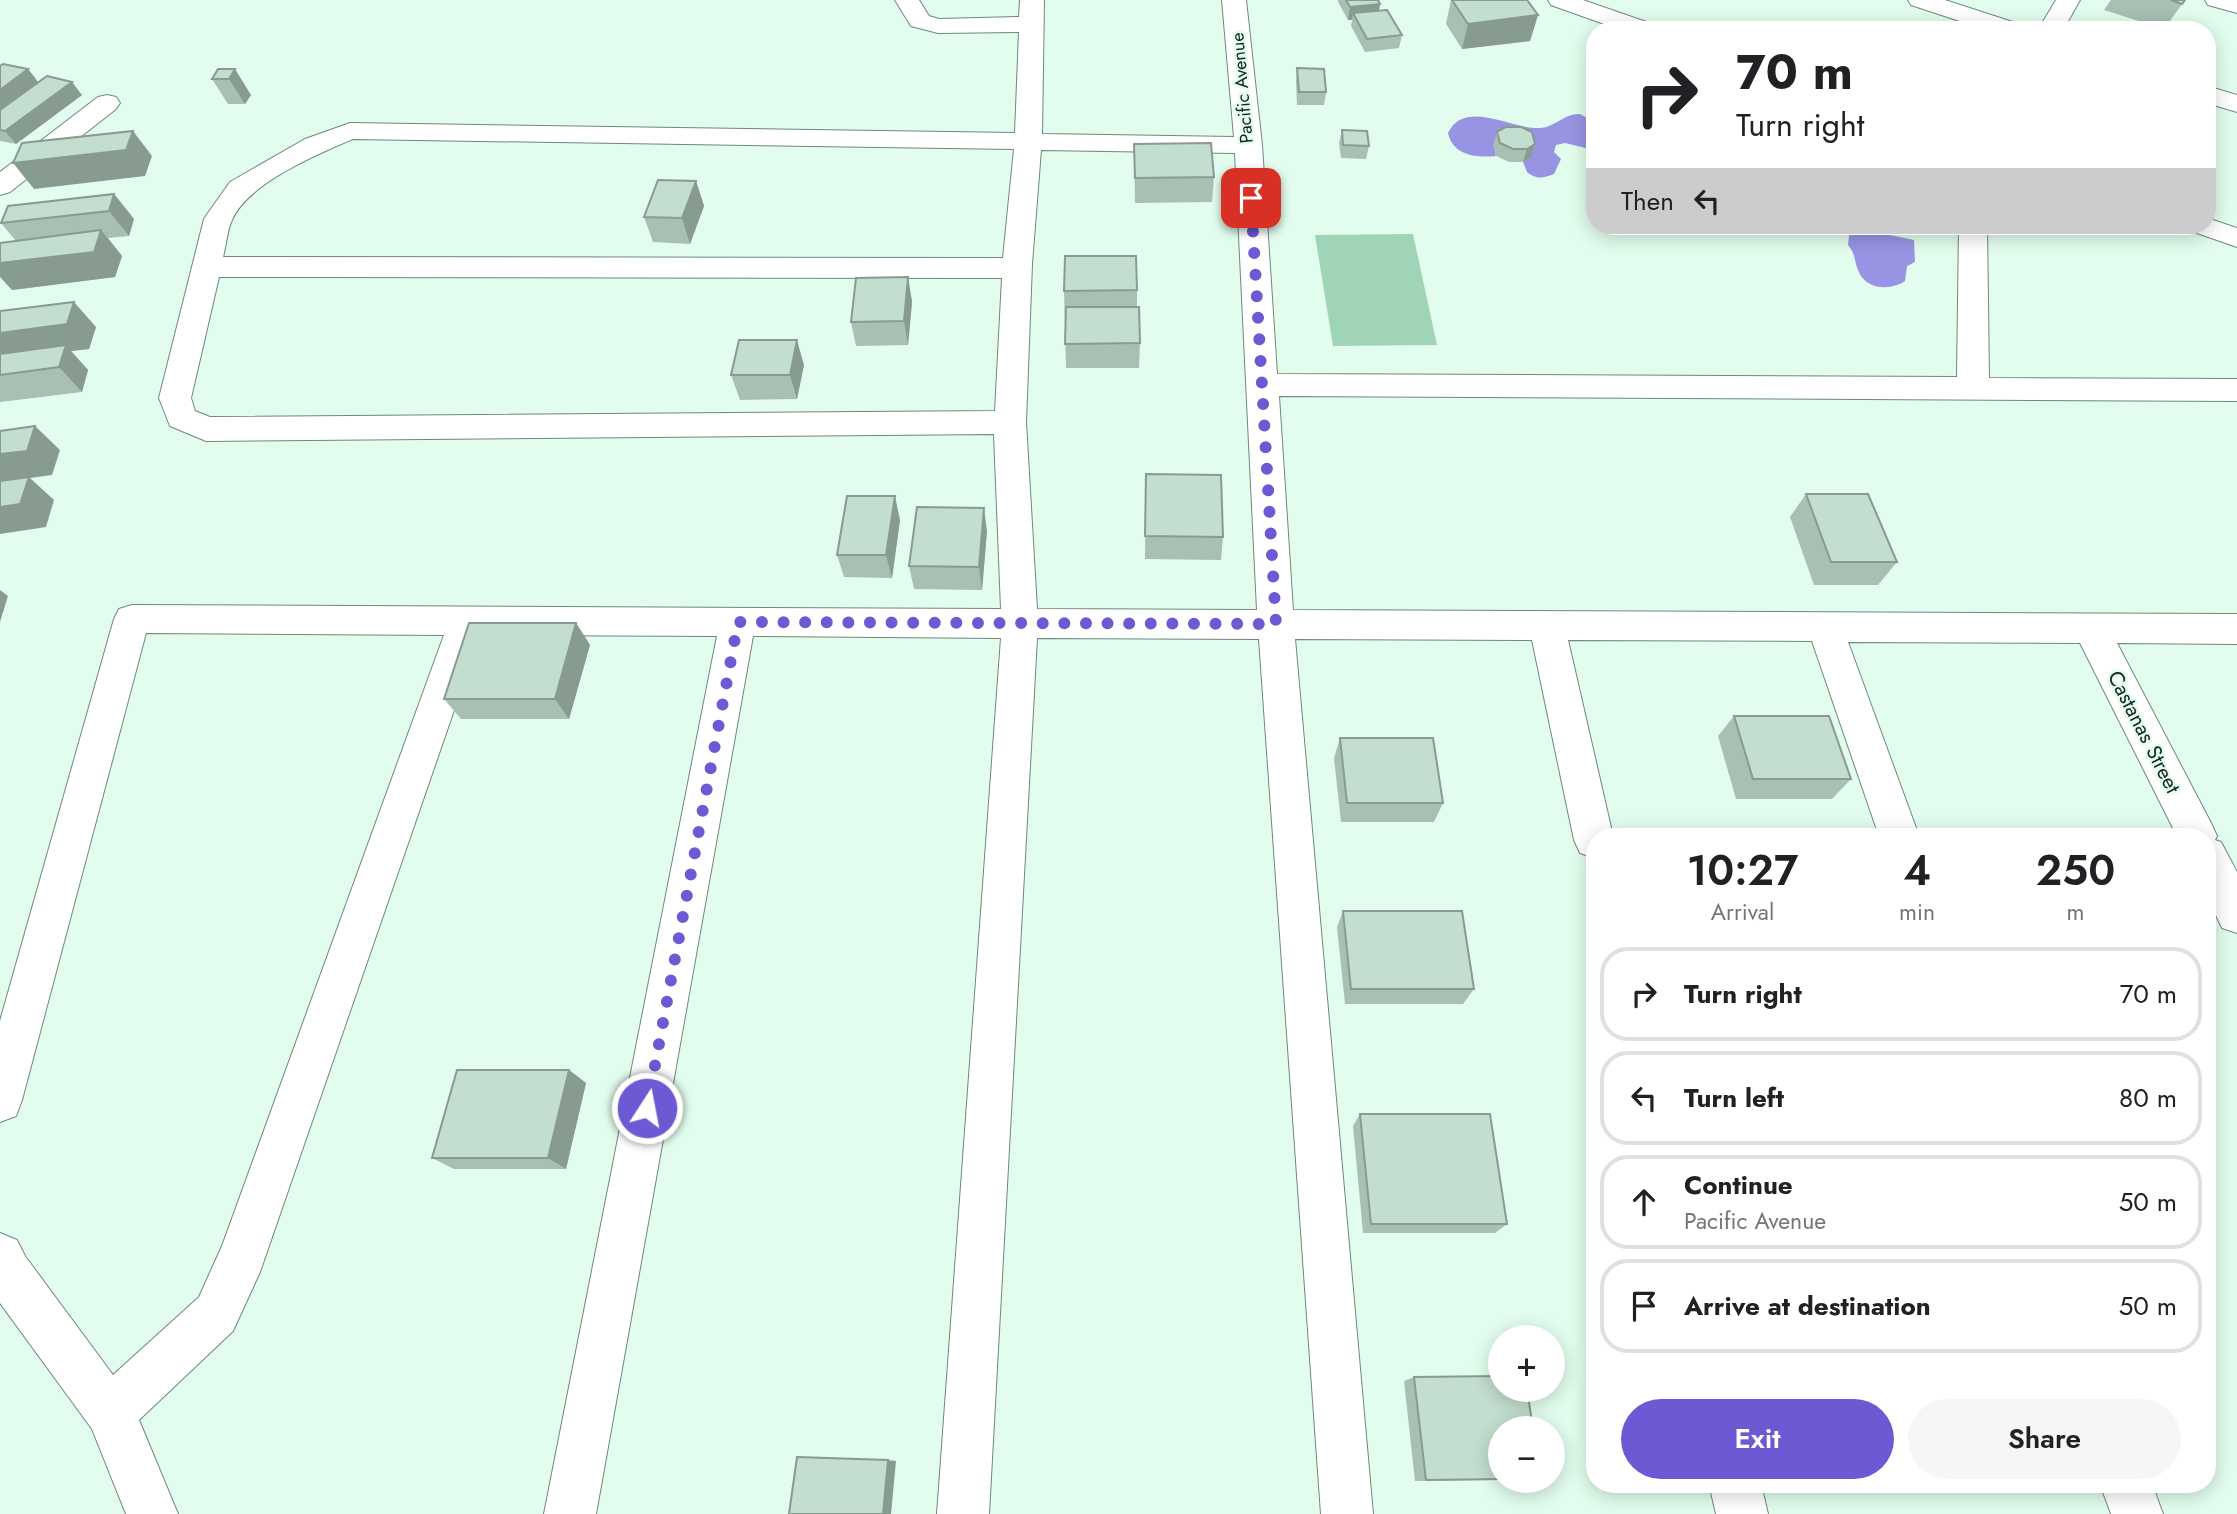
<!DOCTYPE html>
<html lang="en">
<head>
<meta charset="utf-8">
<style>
	:root { --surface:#fff; --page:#f6f6f6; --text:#202124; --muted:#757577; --line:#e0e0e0; --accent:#6b5ad4 }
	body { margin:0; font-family:Jost,sans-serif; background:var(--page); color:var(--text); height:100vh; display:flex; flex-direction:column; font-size:26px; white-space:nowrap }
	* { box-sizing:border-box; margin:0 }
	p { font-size:23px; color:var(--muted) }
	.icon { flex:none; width:38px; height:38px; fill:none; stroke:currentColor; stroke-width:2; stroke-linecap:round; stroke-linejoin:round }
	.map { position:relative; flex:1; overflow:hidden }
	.panel { position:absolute; left:1586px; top:828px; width:630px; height:665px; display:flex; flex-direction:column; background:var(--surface); border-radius:28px; box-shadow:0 4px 18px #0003 }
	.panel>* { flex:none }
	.banner { position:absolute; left:1586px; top:21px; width:630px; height:214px; border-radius:28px; box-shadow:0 4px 18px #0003; background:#fff; color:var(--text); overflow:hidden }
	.tools { position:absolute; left:1488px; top:1325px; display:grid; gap:14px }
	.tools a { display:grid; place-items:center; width:77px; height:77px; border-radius:50%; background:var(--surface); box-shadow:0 4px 18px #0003; font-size:35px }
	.pin { position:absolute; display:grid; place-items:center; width:60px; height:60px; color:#fff; margin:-30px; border-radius:14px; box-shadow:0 4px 10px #0006 }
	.me { position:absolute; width:77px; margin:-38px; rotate:11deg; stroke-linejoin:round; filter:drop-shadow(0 0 5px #0008) }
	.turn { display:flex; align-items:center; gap:24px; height:147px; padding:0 35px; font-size:32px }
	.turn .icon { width:91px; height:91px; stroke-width:2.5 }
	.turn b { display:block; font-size:49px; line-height:60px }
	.then { display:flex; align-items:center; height:66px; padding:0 35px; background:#0003; gap:14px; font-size:26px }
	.eta { display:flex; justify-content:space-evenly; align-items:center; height:119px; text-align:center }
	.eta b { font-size:42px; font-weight:600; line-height:49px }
	.button { display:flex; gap:14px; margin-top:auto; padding:14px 35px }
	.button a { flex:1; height:80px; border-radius:42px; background:var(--accent); color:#fff; font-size:28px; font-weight:600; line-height:80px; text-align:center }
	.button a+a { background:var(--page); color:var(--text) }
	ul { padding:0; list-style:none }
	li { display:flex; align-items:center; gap:21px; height:94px; margin:0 14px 10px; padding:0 21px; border:4px solid var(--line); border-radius:28px }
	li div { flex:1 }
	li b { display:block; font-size:26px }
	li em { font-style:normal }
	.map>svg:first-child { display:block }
</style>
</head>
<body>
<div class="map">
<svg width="2237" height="1514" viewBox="0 0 2237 1514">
	<rect width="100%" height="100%" fill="#e2fded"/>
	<!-- green -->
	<path fill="#a0d4b6" d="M 1413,234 L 1437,345 L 1333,346 L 1315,235 Z"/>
	<!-- water -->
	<g fill="#9894e3">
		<path d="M 1580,114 L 1594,122 L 1594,150 L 1565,143 L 1556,145 L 1554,152 L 1561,159 L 1554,174 C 1543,178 1537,180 1527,172 L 1523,162 L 1531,156 L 1494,145 L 1496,156 C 1477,158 1453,156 1448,133 C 1465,98 1512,130 1540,128 C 1555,127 1565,113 1580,114 Z"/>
		<path d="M 1850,227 L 1914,240 L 1915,262 L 1907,266 L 1905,281 C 1890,291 1865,290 1858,270 C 1854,260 1856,255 1848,245 Z"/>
	</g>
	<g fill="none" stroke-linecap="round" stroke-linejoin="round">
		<defs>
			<g id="minor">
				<path d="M 895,0 L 919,0 L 929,16 L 939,19 L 1019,17 L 1020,0 L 1044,0 L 1042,134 L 1234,137 L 1222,0 L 1246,0 L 1262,145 L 1277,374 L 1957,377 L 1959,226 L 1987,226 L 1989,378 L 2237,379 L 2237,401 L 1279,396 L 1293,610 L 2237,614 L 2237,644 L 2117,643 L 2211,823 L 2217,836 L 2215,840 L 2221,842 L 2237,872 L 2237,933 L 2222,928 L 2207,896 L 2207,836 L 2177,836 L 2080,643 L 1848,642 L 1919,836 L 1879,836 L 1812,641 L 1568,640 L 1613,836 L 1594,836 L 1594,858 L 1580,853 L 1574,840 L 1532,640 L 1295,639 L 1373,1514 L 1321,1514 L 1259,639 L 1037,638 L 989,1514 L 937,1514 L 1001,638 L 753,636 L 596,1514 L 544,1514 L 717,636 L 480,635 L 260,1272 L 233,1331 L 139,1420 L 178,1514 L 126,1514 L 92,1429 L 0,1303 L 0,1233 L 17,1240 L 25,1256 L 113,1375 L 199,1297 L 222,1246 L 444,635 L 146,633 L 22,1100 L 16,1116 L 0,1122 L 0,1021 L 114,619 L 119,609 L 132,605 L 1001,609 L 994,434 L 206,441 L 170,426 L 159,398 L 204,219 L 208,213 L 230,182 L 305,139 L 350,123 L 1015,133 L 1019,32 L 938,33 L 911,26 ZM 353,139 L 1014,149 L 1003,258 L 223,257 C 226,246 227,231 232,220 C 248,183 318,154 353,139 ZM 1041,150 L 1235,153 L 1257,610 L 1037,609 L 1026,422 L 1032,264 ZM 219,277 L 1002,278 L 995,411 L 210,417 L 195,411 L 191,398 Z"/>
				<path d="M 1548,0 L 1583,0 L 1655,25 L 1658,30 L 1621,30 L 1551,5 Z"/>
				<path d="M 1908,0 L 1945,0 L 2022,25 L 2025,30 L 1987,30 L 1911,5 Z"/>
				<path d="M 2056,0 L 2080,0 L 2063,30 L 2038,30 Z"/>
				<path d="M 2205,0 L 2237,0 L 2237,13 L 2208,5 Z"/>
				<path d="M 2207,86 L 2237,95 L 2237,112 L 2207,103 Z"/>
				<path d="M 107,95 L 116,97 L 120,103 L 116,109 L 10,192 L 0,195 L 0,172 L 98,97 Z"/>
				<path d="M 2207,218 L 2237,228 L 2237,247 L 2194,232 L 2190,226 L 2207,226 Z"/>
				<path d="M 1709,1484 L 1761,1484 L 1768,1514 L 1716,1514 Z"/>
				<path d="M 2100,1484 L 2152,1484 L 2163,1514 L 2111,1514 Z"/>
			</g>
		</defs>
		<!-- minor casing -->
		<use href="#minor" stroke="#6f8879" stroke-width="2"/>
		<!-- minor -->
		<use href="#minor" fill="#fff" fill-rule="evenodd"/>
	</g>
	<!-- wall -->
	<g fill="#a8bfb1">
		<path d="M 1338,0 L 1378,0 L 1380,4 L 1379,11 L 1402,35 L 1399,48 L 1365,52 L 1351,26 L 1352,20 L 1348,20 L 1338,2 Z"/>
		<path d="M 1451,0 L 1527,0 L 1538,15 L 1530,41 L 1462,49 L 1446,24 Z"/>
		<path d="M 2111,0 L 2185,0 L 2164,29 L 2104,10 Z"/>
		<path d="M 0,66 L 28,69 L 38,82 L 82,95 L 16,144 L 0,141 Z"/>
		<path d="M 1297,68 L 1326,92 L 1324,105 L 1297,105 L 1296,81 Z"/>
		<path d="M 218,69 L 251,95 L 245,104 L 228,104 L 212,79 Z"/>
		<path d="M 1521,127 L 1531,157 L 1523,162 L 1509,162 L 1496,156 L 1493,145 L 1497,132 Z"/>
		<path d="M 1342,130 L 1369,146 L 1366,159 L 1341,158 L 1339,143 Z"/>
		<path d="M 1134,144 L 1214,177 L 1212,202 L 1135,203 Z"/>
		<path d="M 696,181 L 704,206 L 690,244 L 653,242 L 644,217 Z"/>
		<path d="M 114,194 L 134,219 L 129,236 L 108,238 L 122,256 L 115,277 L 12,290 L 16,241 L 1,223 Z"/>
		<path d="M 1885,226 L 1925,226 L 1920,233 Z"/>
		<path d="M 908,277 L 912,302 L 908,345 L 856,346 L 851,322 Z"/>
		<path d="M 1137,290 L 1137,307 L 1140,343 L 1139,368 L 1066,368 L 1064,291 Z"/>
		<path d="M 0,311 L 96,327 L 89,349 L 71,351 L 88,370 L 82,392 L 0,402 Z"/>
		<path d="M 804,365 L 797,399 L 740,400 L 731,375 Z"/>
		<path d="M 1146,474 L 1223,537 L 1221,560 L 1145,559 Z"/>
		<path d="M 1806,494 L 1897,562 L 1878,585 L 1814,585 L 1790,517 Z"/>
		<path d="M 900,520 L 892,578 L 844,577 L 837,555 Z"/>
		<path d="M 987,531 L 982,590 L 914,589 L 909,566 Z"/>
		<path d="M 576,623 L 590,645 L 569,719 L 461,719 L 444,699 Z"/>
		<path d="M 1734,716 L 1851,779 L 1832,799 L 1736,799 L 1718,736 Z"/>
		<path d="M 1340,738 L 1443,803 L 1434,822 L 1341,822 L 1334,758 Z"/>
		<path d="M 1343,911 L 1474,989 L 1463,1004 L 1345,1004 L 1337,927 Z"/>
		<path d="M 569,1070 L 586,1083 L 566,1169 L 454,1169 L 432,1158 Z"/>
		<path d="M 1360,1114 L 1507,1224 L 1495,1233 L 1363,1233 L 1353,1126 Z"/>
		<path d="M 1414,1377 L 1500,1428 L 1500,1480 L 1415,1481 L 1404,1381 Z"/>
	</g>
	<!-- shaded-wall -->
	<g fill="#889b90">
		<path d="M 1380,4 L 1378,17 L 1353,13 L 1352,20 L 1348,20 L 1350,7 Z"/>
		<path d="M 1538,15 L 1530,41 L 1462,49 L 1468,24 Z"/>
		<path d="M 28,69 L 38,82 L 0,110 L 0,90 Z"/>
		<path d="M 235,69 L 251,95 L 245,104 L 229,79 Z"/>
		<path d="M 72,82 L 82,95 L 16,144 L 5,131 Z"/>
		<path d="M 133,131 L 152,156 L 145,176 L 34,189 L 13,163 Z"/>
		<path d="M 1535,144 L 1531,157 L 1523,162 L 1527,149 Z"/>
		<path d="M 696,181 L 704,206 L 690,244 L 682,218 Z"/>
		<path d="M 114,194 L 134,219 L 129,236 L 109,211 Z"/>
		<path d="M 101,230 L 122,256 L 115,277 L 12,290 L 0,277 L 0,263 Z"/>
		<path d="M 908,277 L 912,302 L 908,345 L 904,321 Z"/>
		<path d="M 74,302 L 96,327 L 89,349 L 71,351 L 88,370 L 82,392 L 59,367 L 0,360 L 0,333 Z"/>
		<path d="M 797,340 L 804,365 L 797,399 L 790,375 Z"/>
		<path d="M 35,426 L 60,450 L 52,475 L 30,478 L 54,500 L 46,527 L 0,534 L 0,454 Z"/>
		<path d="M 895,496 L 900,520 L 892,578 L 886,555 Z"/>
		<path d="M 984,508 L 987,531 L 982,590 L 979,567 Z"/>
		<path d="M 0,590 L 8,596 L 0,622 Z"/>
		<path d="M 576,623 L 590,645 L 569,719 L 555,699 Z"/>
		<path d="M 569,1070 L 586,1083 L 566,1169 L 548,1158 Z"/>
		<path d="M 888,1460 L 896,1461 L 891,1514 L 883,1514 Z"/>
	</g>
	<!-- building -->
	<g fill="#c3dece" stroke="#889b90" stroke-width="2">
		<path d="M 1346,0 L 1378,0 L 1380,4 L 1350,7 Z"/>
		<path d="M 1452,0 L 1527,0 L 1538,15 L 1468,24 Z"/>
		<path d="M 2171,0 L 2185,0 L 2182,4 Z"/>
		<path d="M 1387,10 L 1402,35 L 1367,39 L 1353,13 Z"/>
		<path d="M 3,64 L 28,69 L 0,90 L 0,66 Z"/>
		<path d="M 1297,68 L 1324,69 L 1326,92 L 1299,92 Z"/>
		<path d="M 218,69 L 235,69 L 229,79 L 212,79 Z"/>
		<path d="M 47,76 L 72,82 L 5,131 L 0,130 L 0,110 Z"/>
		<path d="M 1506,127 L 1521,127 L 1532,132 L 1535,144 L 1527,149 L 1513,149 L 1500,143 L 1497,132 Z"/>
		<path d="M 1342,130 L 1367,131 L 1369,146 L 1343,145 Z"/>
		<path d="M 133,131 L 126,150 L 13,163 L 22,143 Z"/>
		<path d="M 1211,143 L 1214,177 L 1135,178 L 1134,144 Z"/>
		<path d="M 658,180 L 696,181 L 682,218 L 644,217 Z"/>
		<path d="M 114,194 L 109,211 L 1,223 L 8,206 Z"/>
		<path d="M 101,230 L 94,252 L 0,263 L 0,243 Z"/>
		<path d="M 1065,256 L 1136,256 L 1137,290 L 1064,291 Z"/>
		<path d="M 908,277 L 904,321 L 851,322 L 856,278 Z"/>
		<path d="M 74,302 L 67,324 L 0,333 L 0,311 Z"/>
		<path d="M 1066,307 L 1139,307 L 1140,343 L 1065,344 Z"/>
		<path d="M 739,340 L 797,340 L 790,375 L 731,375 Z"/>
		<path d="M 66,345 L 59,367 L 0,375 L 0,354 Z"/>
		<path d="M 35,426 L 27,451 L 0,454 L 0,431 Z"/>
		<path d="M 1146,474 L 1221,475 L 1223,537 L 1145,536 Z"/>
		<path d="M 29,477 L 20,504 L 0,507 L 0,481 Z"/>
		<path d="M 1806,494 L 1868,494 L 1897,562 L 1831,562 Z"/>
		<path d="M 847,496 L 895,496 L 886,555 L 837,555 Z"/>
		<path d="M 917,507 L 984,508 L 979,567 L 909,566 Z"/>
		<path d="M 469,623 L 576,623 L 555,699 L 444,699 Z"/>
		<path d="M 1734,716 L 1829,716 L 1851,779 L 1753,779 Z"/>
		<path d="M 1340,738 L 1433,738 L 1443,803 L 1347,803 Z"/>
		<path d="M 1343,911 L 1462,911 L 1474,989 L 1351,989 Z"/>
		<path d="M 457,1070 L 569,1070 L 548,1158 L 432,1158 Z"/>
		<path d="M 1360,1114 L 1490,1114 L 1507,1224 L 1371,1224 Z"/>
		<path d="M 1500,1376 L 1500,1390 L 1527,1390 L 1533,1428 L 1500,1428 L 1500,1479 L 1426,1480 L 1414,1377 Z"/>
		<path d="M 797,1457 L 888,1460 L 883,1514 L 789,1514 Z"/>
	</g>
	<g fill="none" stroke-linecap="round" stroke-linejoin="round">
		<!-- route -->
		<path stroke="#6b5ad4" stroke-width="12" stroke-dasharray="0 21.6" d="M 647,1108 L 738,622 L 1276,624 L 1251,198"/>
	</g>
	<g text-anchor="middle" stroke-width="5" stroke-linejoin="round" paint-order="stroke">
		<!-- far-street labels -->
		<g font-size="18" fill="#1b251f" stroke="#e2fded">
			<text transform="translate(1242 88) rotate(-95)" y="6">Pacific Avenue</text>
		</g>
		<!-- street labels -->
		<g font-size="21" fill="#1b251f" stroke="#e2fded">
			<text transform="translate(2144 732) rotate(63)" y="7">Castanas Street</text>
		</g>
	</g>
</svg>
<div class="tools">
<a>+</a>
<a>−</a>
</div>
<div class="pin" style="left:1251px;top:198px;background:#d93025"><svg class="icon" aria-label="arrive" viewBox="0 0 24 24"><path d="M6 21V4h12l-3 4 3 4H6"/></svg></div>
<svg class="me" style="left:647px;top:1108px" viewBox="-20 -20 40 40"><circle r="17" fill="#6b5ad4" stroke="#fff" stroke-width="3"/><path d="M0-11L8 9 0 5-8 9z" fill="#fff"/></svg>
<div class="banner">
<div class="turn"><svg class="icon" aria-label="right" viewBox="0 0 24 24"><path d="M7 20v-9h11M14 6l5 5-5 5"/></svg><div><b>70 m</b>Turn right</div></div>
<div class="then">Then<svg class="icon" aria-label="left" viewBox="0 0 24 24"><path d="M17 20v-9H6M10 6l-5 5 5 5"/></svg></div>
</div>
<section class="panel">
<div class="eta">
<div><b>10:27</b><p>Arrival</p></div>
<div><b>4</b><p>min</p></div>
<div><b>250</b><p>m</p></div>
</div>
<ul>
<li><svg class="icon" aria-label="right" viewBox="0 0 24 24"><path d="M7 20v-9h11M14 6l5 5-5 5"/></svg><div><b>Turn right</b></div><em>70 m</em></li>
<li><svg class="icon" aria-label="left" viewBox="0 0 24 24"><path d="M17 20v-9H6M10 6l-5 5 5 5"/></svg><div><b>Turn left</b></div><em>80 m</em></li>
<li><svg class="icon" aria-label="ahead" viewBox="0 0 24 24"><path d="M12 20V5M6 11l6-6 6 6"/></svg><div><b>Continue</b><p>Pacific Avenue</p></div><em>50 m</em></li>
<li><svg class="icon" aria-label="arrive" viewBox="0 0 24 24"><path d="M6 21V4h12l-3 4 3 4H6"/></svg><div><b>Arrive at destination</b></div><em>50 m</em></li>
</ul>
<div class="button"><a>Exit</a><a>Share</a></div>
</section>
</div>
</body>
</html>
